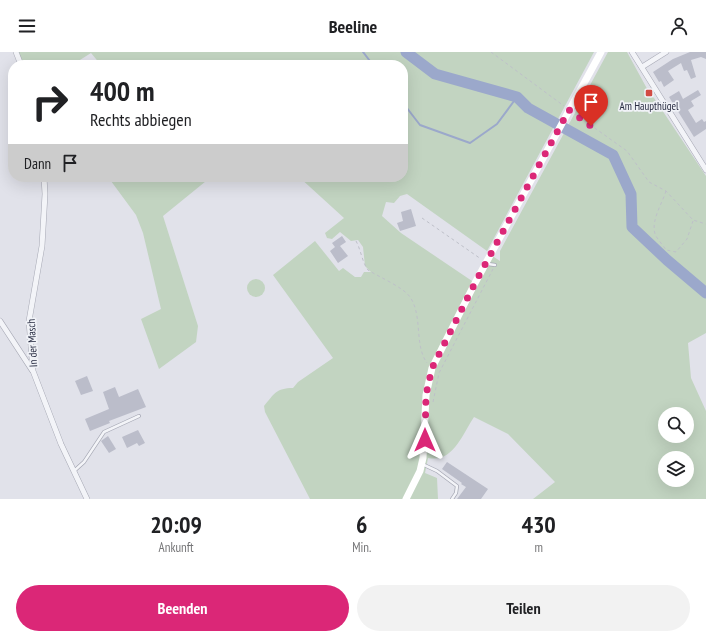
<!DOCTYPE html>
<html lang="de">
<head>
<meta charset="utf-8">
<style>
	:root { --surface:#fff; --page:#f2f2f2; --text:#202124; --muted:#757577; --accent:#db2777 }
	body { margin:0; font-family:"PT Sans Narrow",sans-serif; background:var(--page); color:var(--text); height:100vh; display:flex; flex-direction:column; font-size:15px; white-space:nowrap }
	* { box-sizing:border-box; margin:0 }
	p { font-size:13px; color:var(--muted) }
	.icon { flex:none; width:22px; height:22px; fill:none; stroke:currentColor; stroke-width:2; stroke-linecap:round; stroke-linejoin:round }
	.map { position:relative; height:447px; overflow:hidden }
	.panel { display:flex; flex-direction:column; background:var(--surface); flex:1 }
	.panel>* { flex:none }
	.top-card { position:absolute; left:8px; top:8px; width:400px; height:122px; border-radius:16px; box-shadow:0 4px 16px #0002; background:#fff; color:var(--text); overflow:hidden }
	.buttons { position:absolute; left:658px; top:355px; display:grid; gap:8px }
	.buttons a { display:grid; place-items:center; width:36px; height:36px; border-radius:50%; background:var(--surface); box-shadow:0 4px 16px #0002; font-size:20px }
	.pin { position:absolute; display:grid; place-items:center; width:34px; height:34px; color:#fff; margin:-41px -17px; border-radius:50% 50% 50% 0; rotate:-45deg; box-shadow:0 0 4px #0007 }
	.pin .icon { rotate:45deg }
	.me { position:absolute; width:44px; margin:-22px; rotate:0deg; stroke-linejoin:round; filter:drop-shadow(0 0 3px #0008) }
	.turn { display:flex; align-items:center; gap:14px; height:84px; padding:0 16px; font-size:18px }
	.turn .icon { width:52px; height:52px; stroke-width:2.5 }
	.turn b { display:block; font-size:28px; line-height:34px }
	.then { display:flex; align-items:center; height:38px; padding:0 16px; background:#0003; gap:8px; font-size:15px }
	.eta { display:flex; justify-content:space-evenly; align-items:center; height:68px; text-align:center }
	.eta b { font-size:24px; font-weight:700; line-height:28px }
	.primary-button { display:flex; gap:8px; margin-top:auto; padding:8px 16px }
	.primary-button a { flex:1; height:46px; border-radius:24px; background:var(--accent); color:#fff; font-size:16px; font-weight:700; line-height:46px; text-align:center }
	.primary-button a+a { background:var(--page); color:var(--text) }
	header { display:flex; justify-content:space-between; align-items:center; height:52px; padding:0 16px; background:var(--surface); font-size:18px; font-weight:700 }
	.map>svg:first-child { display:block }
</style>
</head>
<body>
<header><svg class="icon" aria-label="menu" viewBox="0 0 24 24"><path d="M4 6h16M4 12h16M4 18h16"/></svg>Beeline<svg class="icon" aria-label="person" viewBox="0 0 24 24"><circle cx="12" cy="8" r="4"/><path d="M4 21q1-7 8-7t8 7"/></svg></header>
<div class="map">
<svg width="706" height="447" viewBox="0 0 706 447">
	<rect width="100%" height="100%" fill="#e1e2ea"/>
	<!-- green -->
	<g fill="#c2d4c1" fill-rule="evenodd">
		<path d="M 16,0 L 594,0 L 487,199 L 407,142 L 400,144 L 394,151 L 386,150 L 382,164 L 401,181 L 475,231 L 491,203 L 500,209 L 500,199 L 608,0 L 627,0 L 651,44 L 654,46 L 706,124 L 706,281 L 688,291 L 691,326 L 706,359 L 706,447 L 533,447 L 555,430 L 508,382 L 474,365 C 462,383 453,411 428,406 L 425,421 L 437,426 L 438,447 L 310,447 L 265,360 L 264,354 C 274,342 276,336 293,336 L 298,330 L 333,306 L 273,223 L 315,189 L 339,219 L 343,216 L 355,225 L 361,225 L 364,220 L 371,220 L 365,214 L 363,195 L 358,188 L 351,189 L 340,180 L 332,187 L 327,186 L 325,181 L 344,166 L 299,125 L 403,125 L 403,13 L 101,13 L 91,1 L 72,13 L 21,13 ZM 665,362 L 687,362 L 687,384 L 665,384 ZM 665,406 L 687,406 L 687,428 L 665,428 Z"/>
		<path d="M 108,125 L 211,125 L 163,164 L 198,274 L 196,290 L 159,317 L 141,267 L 161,257 L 143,181 L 136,163 Z"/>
		<circle cx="256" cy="236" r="9"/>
	</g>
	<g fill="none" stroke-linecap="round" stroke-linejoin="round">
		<!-- stream -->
		<g stroke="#9ba8cb" stroke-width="2">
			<path d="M 363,0 L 373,13"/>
			<path d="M 403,51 L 420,73 L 470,91 L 497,72 L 517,45"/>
		</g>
		<!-- river -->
		<path stroke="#9ba8cb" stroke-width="11" d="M 406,0 L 435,22 L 517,45 L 528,56 L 613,103 L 631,142 L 632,175 L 667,208 L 706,241"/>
	</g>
	<!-- building -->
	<g fill="#bbbdca">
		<path d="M 690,0 L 706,0 L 706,7 L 701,5 L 691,8 L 696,25 L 691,27 L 687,18 L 684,19 L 681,11 L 668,19 L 674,28 L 664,35 L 661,29 L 659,30 L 653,20 L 673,7 Z"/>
		<path d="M 698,38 L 701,43 L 691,49 L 694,54 L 688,58 L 696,71 L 702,67 L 704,70 L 706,69 L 706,77 L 694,85 L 669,45 L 679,39 L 683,47 Z"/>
		<path d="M 411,157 L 416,174 L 400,179 L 397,171 L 403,169 L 401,160 Z"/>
		<path d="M 342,184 L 346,190 L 340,194 L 348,204 L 338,211 L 330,199 L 335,195 L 332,191 Z"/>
		<path d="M 87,324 L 93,339 L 81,343 L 75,329 Z"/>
		<path d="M 115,335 L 119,345 L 138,337 L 146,355 L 109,369 L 110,371 L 90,379 L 85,367 L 109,357 L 103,340 Z"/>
		<path d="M 138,378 L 145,391 L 139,394 L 137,391 L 127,396 L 122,385 Z"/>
		<path d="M 108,384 L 116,397 L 109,401 L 101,389 Z"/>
		<path d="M 447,410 L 488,437 L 481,447 L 457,447 L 466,435 L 461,432 L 462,431 L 442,417 Z"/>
	</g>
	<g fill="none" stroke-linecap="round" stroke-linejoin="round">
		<defs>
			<g id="lane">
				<path d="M 488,212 L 495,213"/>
				<path d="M 422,412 L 437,419 L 457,434 L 456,441 L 452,447"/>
				<path d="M 74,419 L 84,410 L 104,380 L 139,364"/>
			</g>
			<g id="street">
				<path d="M 16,0 L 21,13"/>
				<path d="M 632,0 L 706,118"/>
				<path d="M 642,15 L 666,0"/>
				<path d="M 44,125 L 45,142 L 42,194 L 29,269 L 33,319 L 61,392 L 87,447"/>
				<path d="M 0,269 L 32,318"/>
			</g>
		</defs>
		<!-- lane casing -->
		<use href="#lane" stroke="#a6a8b4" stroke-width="4"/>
		<!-- street casing -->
		<use href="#street" stroke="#a6a8b4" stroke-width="6"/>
		<!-- path -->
		<g stroke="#bec0c9" stroke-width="1" stroke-dasharray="3 3" stroke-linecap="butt">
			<path d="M 491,0 L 564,54"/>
			<path d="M 575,62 L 627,99 L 649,130 L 666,139 L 693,168 L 706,172"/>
			<path d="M 666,139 C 662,152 651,168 655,182 C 657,187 663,193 666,198 L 676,200 L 687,187 L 693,169"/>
			<path d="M 422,166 L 481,207"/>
			<path d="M 356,189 C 361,198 362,210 368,218 C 379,225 403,235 410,245 C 423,264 414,293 427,311"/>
			<path d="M 433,350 L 439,321 L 493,217"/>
		</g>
		<!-- lane -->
		<use href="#lane" stroke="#f3f4f8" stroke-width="2.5"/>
		<!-- street -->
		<use href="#street" stroke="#f3f4f8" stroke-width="5"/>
		<!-- secondary -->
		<path stroke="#fff" stroke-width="7" d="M 406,447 L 420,419 L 423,406 L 426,343 L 432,316 L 475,231 L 601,0"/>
	</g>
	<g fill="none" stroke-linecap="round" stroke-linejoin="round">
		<!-- route -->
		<path stroke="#db2777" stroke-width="7" stroke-dasharray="0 12.6" d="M 425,388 L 426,343 L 432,316 L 475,231 L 569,58 L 591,74"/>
	</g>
	<!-- markers -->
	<rect fill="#d24b43" stroke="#f0f2f7" stroke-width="1.5" x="645" y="37" width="8" height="8" rx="2"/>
	<g text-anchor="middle" stroke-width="3.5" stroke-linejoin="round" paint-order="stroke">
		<!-- poi labels -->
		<g font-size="11" fill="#282c42" stroke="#f0f2f7">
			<text x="649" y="58">Am Haupthügel</text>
		</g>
		<!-- street labels -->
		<g font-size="11" fill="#282c42" stroke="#f0f2f7">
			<text transform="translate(32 291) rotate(-93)" y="4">In der Masch</text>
		</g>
	</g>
</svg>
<div class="buttons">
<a><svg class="icon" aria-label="search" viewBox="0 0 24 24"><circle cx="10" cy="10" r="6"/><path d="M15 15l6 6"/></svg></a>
<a><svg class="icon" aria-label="layers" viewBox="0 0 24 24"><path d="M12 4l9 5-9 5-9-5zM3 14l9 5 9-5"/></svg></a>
</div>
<div class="pin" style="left:591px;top:74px;background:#d93025"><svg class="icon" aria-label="arrive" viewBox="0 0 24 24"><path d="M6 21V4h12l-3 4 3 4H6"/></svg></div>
<svg class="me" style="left:425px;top:388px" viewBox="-20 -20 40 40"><path d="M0-17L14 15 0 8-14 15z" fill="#db2777" stroke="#fff" stroke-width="4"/></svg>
<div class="top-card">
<div class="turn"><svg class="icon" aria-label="right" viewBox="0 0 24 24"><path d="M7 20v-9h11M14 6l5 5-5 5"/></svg><div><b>400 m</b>Rechts abbiegen</div></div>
<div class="then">Dann<svg class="icon" aria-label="arrive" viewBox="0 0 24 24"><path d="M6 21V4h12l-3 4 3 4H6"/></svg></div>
</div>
</div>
<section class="panel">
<div class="eta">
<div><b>20:09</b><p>Ankunft</p></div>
<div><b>6</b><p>Min.</p></div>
<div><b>430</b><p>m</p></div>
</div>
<div class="primary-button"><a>Beenden</a><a>Teilen</a></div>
</section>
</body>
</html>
